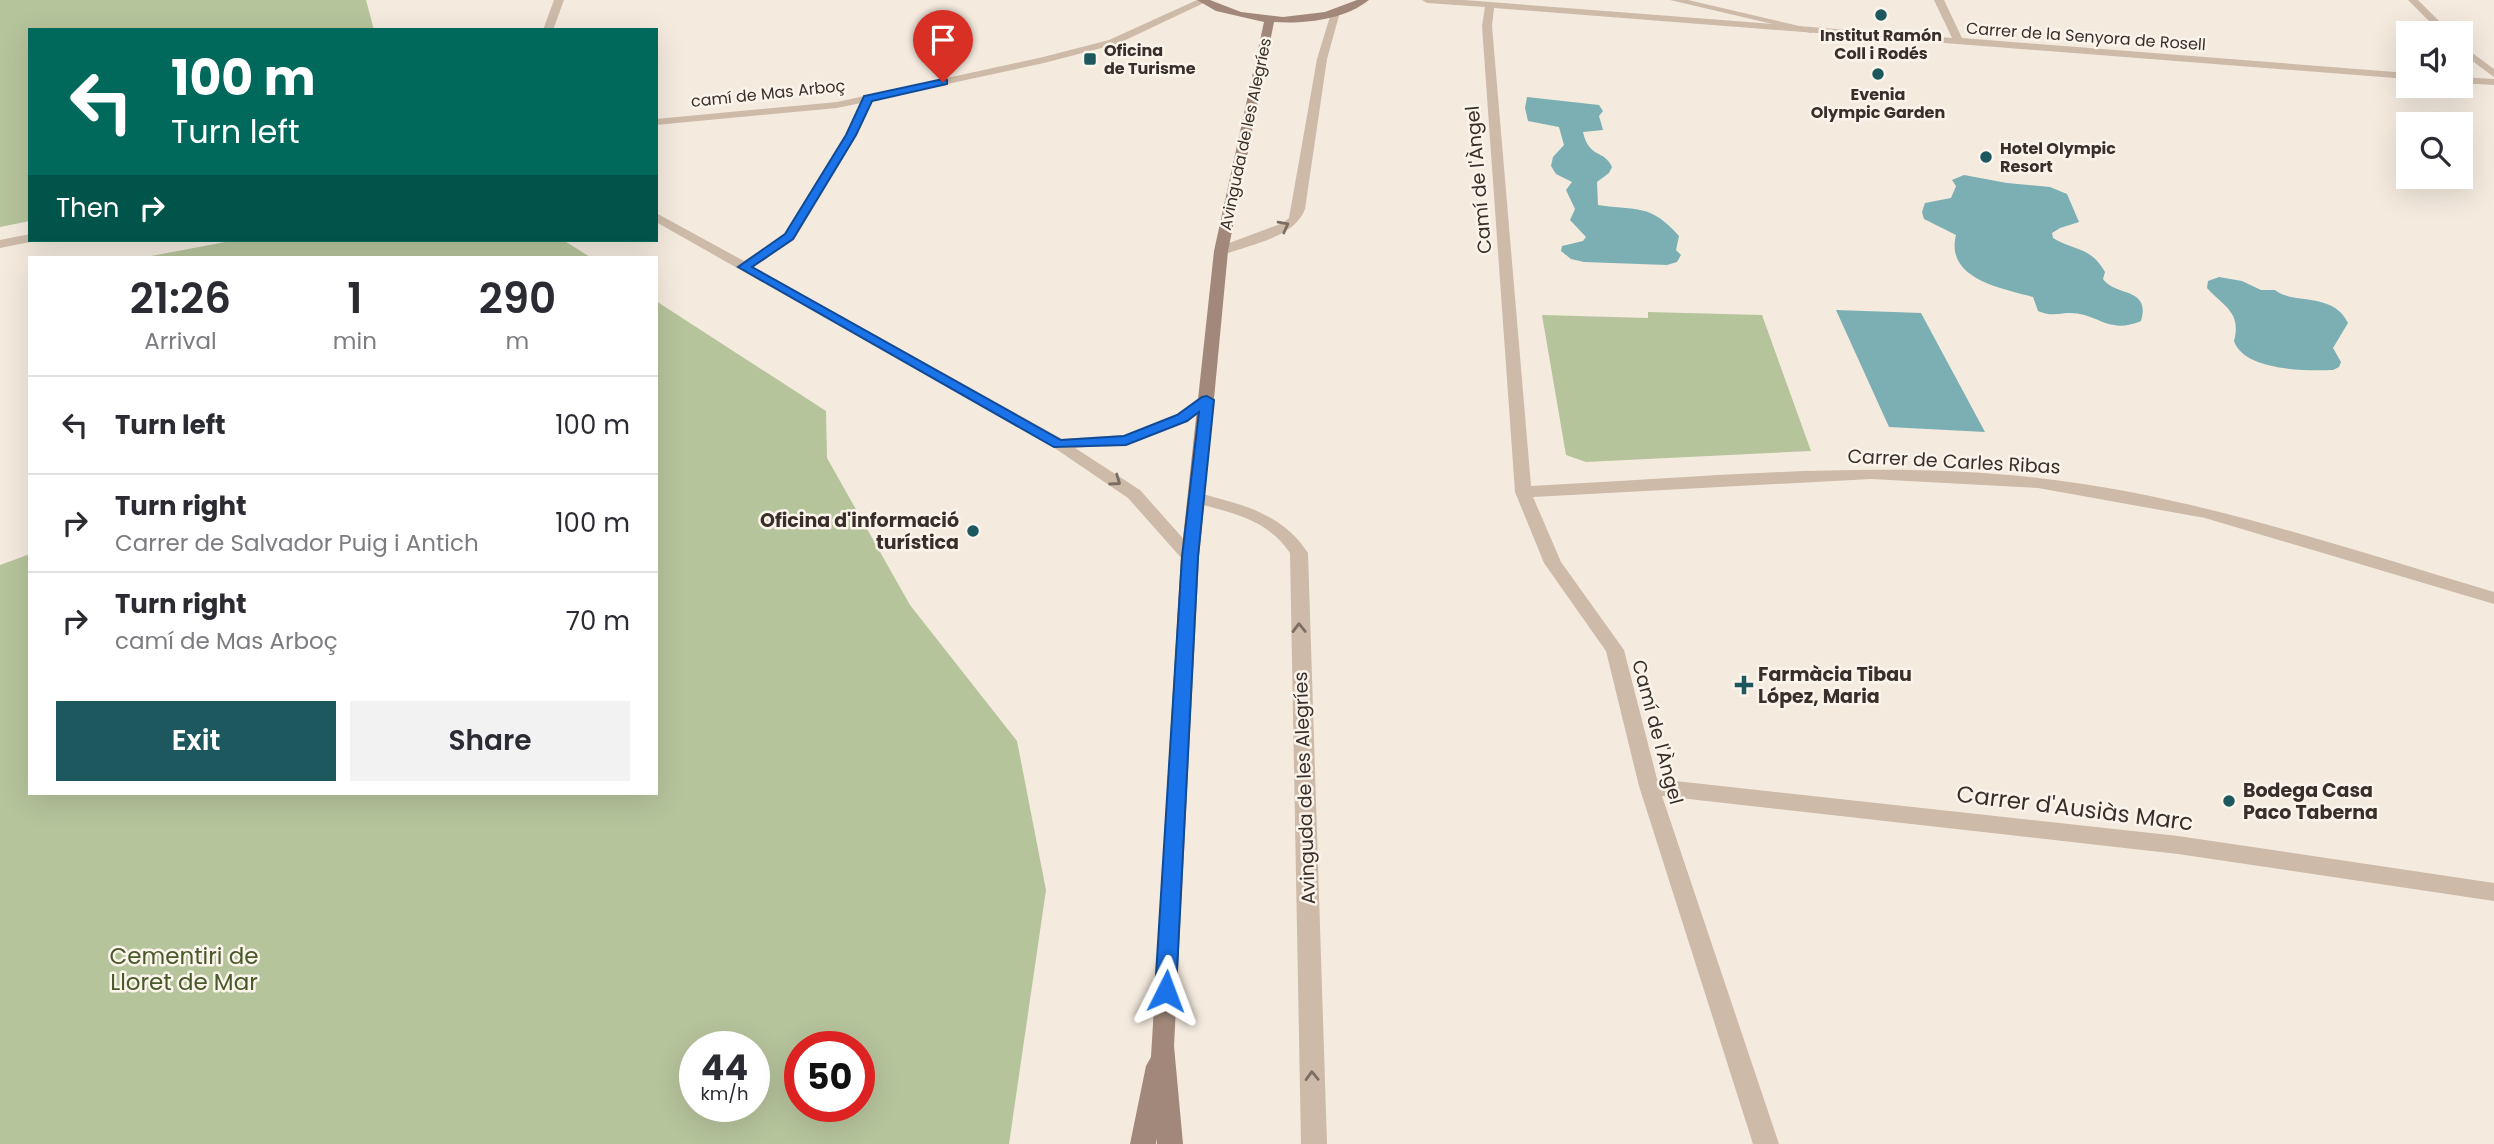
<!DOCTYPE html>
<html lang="en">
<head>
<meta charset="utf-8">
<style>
	:root { --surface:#fff; --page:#f2f2f3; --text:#2b2b33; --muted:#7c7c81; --line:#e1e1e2; --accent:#1c585e }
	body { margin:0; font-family:Poppins,sans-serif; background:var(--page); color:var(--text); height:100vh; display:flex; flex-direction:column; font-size:26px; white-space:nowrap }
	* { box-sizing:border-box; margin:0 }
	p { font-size:23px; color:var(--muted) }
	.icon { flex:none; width:38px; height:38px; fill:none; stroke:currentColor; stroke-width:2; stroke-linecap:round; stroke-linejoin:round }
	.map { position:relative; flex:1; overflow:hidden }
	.drawer { position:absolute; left:28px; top:256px; width:630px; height:539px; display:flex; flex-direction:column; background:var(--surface); border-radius:0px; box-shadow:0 7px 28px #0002 }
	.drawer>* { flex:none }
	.top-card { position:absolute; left:28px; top:28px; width:630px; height:214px; border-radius:0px; box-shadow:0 7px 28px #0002; background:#00695c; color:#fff; overflow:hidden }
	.fabs { position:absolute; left:2396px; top:21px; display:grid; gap:14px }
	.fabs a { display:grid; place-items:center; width:77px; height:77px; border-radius:0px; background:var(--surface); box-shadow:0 7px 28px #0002; font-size:35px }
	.speed { position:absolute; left:679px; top:1031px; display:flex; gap:14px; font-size:35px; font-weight:700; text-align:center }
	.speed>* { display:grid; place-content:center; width:91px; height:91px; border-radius:50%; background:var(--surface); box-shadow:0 7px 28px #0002; line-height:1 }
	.speed small { font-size:18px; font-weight:400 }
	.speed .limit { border:10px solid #d22; background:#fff; color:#111 }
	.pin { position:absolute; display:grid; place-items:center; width:60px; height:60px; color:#fff; margin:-72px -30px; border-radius:50% 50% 50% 0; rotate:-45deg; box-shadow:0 0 7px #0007 }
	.pin .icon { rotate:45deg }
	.me { position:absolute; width:77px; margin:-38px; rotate:3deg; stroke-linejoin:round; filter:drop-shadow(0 0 5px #0008) }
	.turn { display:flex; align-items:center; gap:24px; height:147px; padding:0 28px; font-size:32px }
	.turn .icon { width:91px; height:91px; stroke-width:2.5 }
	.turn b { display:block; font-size:49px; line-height:60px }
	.then { display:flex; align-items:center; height:66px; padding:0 28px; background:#0003; gap:14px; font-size:26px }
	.eta { display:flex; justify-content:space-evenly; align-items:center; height:119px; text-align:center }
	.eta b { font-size:42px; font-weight:600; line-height:49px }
	.cta { display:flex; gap:14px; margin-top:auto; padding:14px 28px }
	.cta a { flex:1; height:80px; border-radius:0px; background:var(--accent); color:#fff; font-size:28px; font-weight:600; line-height:80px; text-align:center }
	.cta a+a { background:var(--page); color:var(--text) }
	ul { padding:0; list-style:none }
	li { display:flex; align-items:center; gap:21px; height:98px; padding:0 28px; border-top:2px solid var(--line) }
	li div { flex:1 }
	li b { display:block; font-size:26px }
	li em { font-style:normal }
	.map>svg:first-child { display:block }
</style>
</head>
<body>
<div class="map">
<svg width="2494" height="1144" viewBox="0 0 2494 1144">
	<rect width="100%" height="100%" fill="#f4eade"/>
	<!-- green -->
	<g fill="#b6c49c" fill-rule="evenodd">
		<path d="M 0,0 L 366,0 L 374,30 L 30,30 L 30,221 L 0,227 Z"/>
		<path d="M 236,240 L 563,240 L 590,257 L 146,257 Z"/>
		<path d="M 656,301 L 826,411 L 827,458 L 910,605 L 1017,741 L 1046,890 L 1009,1144 L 0,1144 L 0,565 L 30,554 L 30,793 L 656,793 ZM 754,1046 L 754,1106 L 695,1106 L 695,1046 ZM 859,1046 L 859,1106 L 800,1106 L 800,1046 Z"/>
		<path d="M 1648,312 L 1762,315 L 1811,451 L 1586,462 L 1566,455 L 1542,315 L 1648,318 Z"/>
	</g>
	<!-- water -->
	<g fill="#7bafb3">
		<path d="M 1527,97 L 1599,105 L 1603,111 L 1599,116 L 1603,130 L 1583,132 C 1589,159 1604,149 1612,167 L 1609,173 L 1597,182 L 1598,205 C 1637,211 1650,203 1679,236 L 1676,250 L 1681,255 L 1677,262 L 1667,265 L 1584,262 L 1571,259 L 1561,251 L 1562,246 L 1583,241 L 1586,237 L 1570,220 L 1575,209 L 1566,190 L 1572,182 L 1556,174 L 1551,166 L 1553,157 L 1564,145 L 1559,127 L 1528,121 L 1525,108 Z"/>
		<path d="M 1964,175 L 2007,183 L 2050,187 L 2067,194 L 2079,222 L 2060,228 L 2052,233 L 2053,238 C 2076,252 2090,246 2105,272 L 2103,279 C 2116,297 2151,287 2141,321 C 2108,335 2098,313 2070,313 C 2056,313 2053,317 2038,311 L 2033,297 C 2001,288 1945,279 1956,235 L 1924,219 L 1922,212 L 1925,203 L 1951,198 L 1956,186 L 1952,180 Z"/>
		<path d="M 2219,277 L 2242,281 L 2261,290 L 2275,290 C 2292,305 2333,291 2348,323 L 2333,348 L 2341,362 L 2339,367 L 2333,370 C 2307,371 2244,371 2234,341 C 2242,312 2223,306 2207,288 L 2208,281 Z"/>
		<path d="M 1836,310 L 1921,313 L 1985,432 L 1889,427 Z"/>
	</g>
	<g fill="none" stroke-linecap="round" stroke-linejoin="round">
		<!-- service -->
		<path fill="#cdbaa9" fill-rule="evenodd" d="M 1670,0 L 1688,0 L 1816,30 L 1811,33 Z"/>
		<!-- minor -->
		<g fill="#cdbaa9" fill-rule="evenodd">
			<path d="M 554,0 L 564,0 L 553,30 L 543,30 Z"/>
			<path d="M 1197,0 L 1208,1 L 1117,44 L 1044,63 L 873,100 L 857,135 L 794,240 L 754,267 L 1062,439 L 1124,435 L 1177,415 L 1202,397 L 1212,397 L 1215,400 L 1212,403 L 1187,421 L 1132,443 L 1075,448 L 1140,490 L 1196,553 L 1199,557 L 1196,561 L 1184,561 L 1128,498 L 1053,447 L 656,222 L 656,213 L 744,261 L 784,235 L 845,135 L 861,103 L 837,108 L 656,125 L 656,119 L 837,102 L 1043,57 L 1109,40 Z"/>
			<path d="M 1422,0 L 1464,0 L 1952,38 L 1934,0 L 1944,0 L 1962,38 L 2408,73 L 2408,79 L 1494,8 L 1492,26 L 1531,486 C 1699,478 1870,459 2038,478 C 2193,495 2345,548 2494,592 L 2494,604 L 2205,518 L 2038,488 L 1871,479 L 1533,497 L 1561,562 L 1624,650 L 1657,779 L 2178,836 L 2494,883 L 2494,901 L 2178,854 L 1662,796 L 1779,1144 L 1753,1144 L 1639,786 L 1606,651 L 1544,563 L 1515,492 L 1482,26 L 1485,7 L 1427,3 Z"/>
			<path d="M 2408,0 L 2418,0 L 2451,33 L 2441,33 Z"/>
			<path d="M 1332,10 L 1340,12 L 1327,59 L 1305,209 C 1295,237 1252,244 1226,254 L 1216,254 L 1216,248 L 1283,223 L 1289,218 L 1317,59 Z"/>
			<path d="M 2460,44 L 2494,69 L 2494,77 L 2460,52 Z"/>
			<path d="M 2460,77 L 2494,79 L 2494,85 L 2460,83 Z"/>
			<path d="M 30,234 L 30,240 L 35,241 L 0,248 L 0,240 Z"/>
			<path d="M 1198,493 C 1241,504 1282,513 1308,553 L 1327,1144 L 1301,1144 L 1290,553 C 1268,519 1229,512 1192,502 L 1190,498 L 1192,494 Z"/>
		</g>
		<!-- secondary -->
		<path fill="#a1887a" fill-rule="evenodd" d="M 1197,0 L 1210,0 L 1241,12 L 1283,17 L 1325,12 L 1357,0 L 1369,0 C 1344,20 1305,24 1274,22 L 1228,251 L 1199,557 L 1174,1046 L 1183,1144 L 1157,1144 L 1157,1138 L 1156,1144 L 1130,1144 L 1146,1066 L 1151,1057 L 1181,557 L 1214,251 L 1264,22 L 1216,11 Z"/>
	</g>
	<!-- one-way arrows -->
	<defs><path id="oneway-chevron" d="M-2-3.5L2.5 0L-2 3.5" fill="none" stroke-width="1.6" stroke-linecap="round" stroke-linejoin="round" transform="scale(1.75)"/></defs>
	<g stroke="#7c6d63">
		<use href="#oneway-chevron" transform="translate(1284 226) rotate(-28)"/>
		<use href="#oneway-chevron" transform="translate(1116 481) rotate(35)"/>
		<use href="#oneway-chevron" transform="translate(1299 628) rotate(-91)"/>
		<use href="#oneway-chevron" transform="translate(1312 1076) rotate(-92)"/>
	</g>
	<!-- route -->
	<path fill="#1a73e8" stroke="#114b97" stroke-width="2" d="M 943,79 L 947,80 L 947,84 L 872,101 L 856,135 L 793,239 L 752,267 L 1061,440 L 1124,436 L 1177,415 L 1202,397 L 1207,396 L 1214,400 L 1198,557 L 1176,991 L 1173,997 L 1166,1000 L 1158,997 L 1155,991 L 1182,557 L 1199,412 L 1187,421 L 1126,445 L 1054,447 L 738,267 L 785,234 L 846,135 L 864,96 Z"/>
	<!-- markers -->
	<g fill="#1c585e" stroke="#fbf4eb" stroke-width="2.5">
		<circle cx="1881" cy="15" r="7"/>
		<rect x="1083" y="52" width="14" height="14" rx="3.5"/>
		<circle cx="1878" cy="74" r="7"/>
		<circle cx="1986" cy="157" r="7"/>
		<circle cx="973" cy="531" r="7"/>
		<path d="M1740.5 674.5h7v7h7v7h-7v7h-7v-7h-7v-7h7z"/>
		<circle cx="2229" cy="801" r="7"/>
	</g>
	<g text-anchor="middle" stroke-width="5" stroke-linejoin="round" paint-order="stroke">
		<!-- far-poi labels -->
		<g font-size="16" font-weight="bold" fill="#392e29" stroke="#fbf4eb">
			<text x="1881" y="41">Institut Ramón<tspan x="1881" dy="18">Coll i Rodés</tspan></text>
			<text x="1104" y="56" text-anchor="start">Oficina<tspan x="1104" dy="18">de Turisme</tspan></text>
			<text x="1878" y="100">Evenia<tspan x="1878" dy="18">Olympic Garden</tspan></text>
			<text x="2000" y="154" text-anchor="start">Hotel Olympic<tspan x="2000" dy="18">Resort</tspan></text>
		</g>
		<!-- far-street labels -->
		<g font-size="16" fill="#392e29" stroke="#fbf4eb">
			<text transform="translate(2086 36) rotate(4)" y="6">Carrer de la Senyora de Rosell</text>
			<text transform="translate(768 93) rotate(-6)" y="6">camí de Mas Arboç</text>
			<text transform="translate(1245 134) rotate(-78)" y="6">Avinguda de les Alegríes</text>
		</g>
		<!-- street labels -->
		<g font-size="19" fill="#392e29" stroke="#fbf4eb">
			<text transform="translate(1478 180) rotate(-95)" y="7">Camí de l'Àngel</text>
			<text transform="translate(1954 461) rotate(3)" y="7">Carrer de Carles Ribas</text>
			<text transform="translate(1658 732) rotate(75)" y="7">Camí de l'Àngel</text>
			<text transform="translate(1304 788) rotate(-92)" y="7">Avinguda de les Alegríes</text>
		</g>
		<!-- poi labels -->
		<g font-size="19" font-weight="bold" fill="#392e29" stroke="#fbf4eb" text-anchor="start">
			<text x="959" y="527" text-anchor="end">Oficina d'informació<tspan x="959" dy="22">turística</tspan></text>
			<text x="1758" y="681">Farmàcia Tibau<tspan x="1758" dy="22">López, Maria</tspan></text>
			<text x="2243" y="797">Bodega Casa<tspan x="2243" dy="22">Paco Taberna</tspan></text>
		</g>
		<!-- near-street labels -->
		<g font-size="23" fill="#392e29" stroke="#fbf4eb">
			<text transform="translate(2075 808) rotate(7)" y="8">Carrer d'Ausiàs Marc</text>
		</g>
		<!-- near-park labels -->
		<g font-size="23" fill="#48592b" stroke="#fbf4eb">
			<text x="184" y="964">Cementiri de<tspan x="184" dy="26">Lloret de Mar</tspan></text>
		</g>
	</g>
</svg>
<div class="fabs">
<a><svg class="icon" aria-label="sound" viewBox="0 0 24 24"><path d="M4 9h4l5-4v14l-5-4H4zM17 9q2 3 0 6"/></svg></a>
<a><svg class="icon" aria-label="search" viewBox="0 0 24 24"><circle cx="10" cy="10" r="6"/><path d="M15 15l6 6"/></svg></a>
</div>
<div class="speed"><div>44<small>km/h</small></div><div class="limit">50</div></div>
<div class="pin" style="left:943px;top:82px;background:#d93025"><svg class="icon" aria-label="arrive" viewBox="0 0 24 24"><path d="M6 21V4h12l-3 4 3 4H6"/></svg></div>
<svg class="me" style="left:1166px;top:991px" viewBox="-20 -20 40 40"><path d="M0-17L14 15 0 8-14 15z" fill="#1a73e8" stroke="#fff" stroke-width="4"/></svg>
<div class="top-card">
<div class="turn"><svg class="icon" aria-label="left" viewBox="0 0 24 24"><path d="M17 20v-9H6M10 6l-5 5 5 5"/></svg><div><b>100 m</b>Turn left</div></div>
<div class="then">Then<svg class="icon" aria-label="right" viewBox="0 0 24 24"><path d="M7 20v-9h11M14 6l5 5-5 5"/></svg></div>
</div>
<section class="drawer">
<div class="eta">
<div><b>21:26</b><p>Arrival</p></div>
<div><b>1</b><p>min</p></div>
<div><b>290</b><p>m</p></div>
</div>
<ul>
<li><svg class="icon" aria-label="left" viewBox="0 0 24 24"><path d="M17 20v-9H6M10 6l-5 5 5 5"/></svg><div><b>Turn left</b></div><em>100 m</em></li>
<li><svg class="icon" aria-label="right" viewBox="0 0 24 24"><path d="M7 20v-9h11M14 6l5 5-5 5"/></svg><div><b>Turn right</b><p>Carrer de Salvador Puig i Antich</p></div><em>100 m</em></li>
<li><svg class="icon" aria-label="right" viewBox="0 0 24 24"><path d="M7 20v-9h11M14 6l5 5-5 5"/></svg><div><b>Turn right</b><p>camí de Mas Arboç</p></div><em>70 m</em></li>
</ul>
<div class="cta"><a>Exit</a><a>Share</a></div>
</section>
</div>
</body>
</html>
